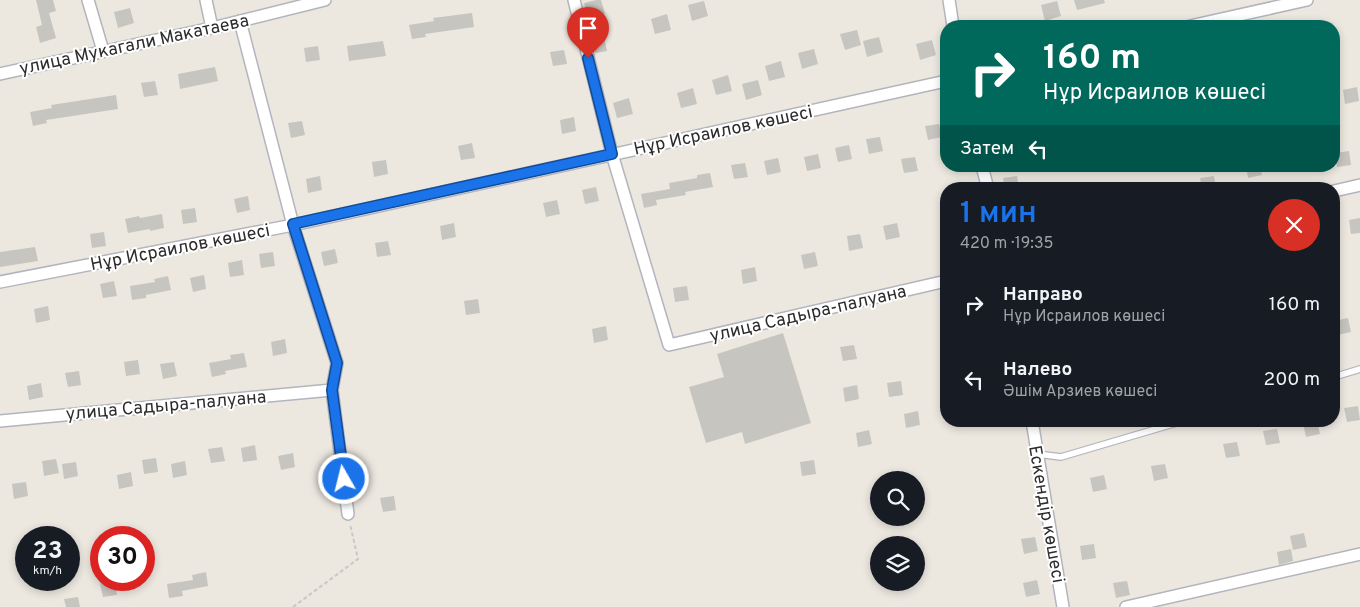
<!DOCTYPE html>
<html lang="ru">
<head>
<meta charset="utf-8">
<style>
	:root { --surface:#171b24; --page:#242831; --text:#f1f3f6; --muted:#9ea1a6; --accent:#1a73e8 }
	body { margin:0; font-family:Overpass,sans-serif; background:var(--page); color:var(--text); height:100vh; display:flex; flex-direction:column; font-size:19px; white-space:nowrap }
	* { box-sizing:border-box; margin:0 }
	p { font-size:16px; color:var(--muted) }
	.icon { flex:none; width:28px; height:28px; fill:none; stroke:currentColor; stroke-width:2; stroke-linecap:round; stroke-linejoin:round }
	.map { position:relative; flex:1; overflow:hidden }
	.side { position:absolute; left:940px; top:182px; width:400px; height:245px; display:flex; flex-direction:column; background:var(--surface); border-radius:20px; box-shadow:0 2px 8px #0003 }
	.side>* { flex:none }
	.hud { position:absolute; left:940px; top:20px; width:400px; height:152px; border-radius:20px; box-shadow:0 2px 8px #0003; background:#00695c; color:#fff; overflow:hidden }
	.tools { position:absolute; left:870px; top:471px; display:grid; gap:10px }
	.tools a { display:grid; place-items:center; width:55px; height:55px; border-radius:50%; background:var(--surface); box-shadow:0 2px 8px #0003; font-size:25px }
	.speed { position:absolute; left:15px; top:526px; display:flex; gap:10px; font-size:25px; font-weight:700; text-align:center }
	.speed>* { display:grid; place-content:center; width:65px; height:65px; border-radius:50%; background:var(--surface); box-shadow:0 2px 8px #0003; line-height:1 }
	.speed small { font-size:12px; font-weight:400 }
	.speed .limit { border:8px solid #d22; background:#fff; color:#111 }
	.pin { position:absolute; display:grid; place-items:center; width:42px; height:42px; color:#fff; margin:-51px -21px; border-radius:50% 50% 50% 0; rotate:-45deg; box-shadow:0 0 5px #0007 }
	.pin .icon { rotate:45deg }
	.me { position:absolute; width:55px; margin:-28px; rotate:352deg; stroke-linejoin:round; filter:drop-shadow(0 0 4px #0008) }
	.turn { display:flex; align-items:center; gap:18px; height:105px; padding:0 20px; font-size:22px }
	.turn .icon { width:65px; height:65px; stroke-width:2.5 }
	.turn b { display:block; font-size:35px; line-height:42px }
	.then { display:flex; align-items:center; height:48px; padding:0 20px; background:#0003; gap:10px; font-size:19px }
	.round { display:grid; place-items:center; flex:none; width:52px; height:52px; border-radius:26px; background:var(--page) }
	.headline { display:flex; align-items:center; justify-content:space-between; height:85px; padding:0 20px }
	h1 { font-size:30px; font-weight:600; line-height:38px; color:var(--accent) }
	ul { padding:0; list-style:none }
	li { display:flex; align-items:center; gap:15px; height:75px; padding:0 20px }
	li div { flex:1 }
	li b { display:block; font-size:19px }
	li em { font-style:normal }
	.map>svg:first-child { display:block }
</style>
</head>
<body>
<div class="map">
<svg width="1360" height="607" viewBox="0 0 1360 607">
	<rect width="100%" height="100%" fill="#ece8e0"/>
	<!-- building -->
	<g fill="#c7c5bf">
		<path d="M 36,0 L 53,0 L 56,11 L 49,13 L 56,38 L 40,43 L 36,27 L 42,25 Z"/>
		<path d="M 596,0 L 601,0 L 605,14 L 588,19 L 584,3 Z"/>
		<path d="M 1074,0 L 1104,0 L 1105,3 L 1077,10 Z"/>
		<path d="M 704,1 L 708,16 L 692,21 L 688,5 Z"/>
		<path d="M 1057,1 L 1061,16 L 1045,21 L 1041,5 Z"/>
		<path d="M 130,8 L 134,23 L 118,28 L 114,12 Z"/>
		<path d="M 472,13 L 474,27 L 425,34 L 426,37 L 412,39 L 409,25 L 434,21 L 433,18 Z"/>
		<path d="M 667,14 L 671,30 L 655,34 L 651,19 Z"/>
		<path d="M 857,30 L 861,45 L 845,50 L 840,34 Z"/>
		<path d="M 604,37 L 607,51 L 595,53 L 591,40 Z"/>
		<path d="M 879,37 L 883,52 L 867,57 L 863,41 Z"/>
		<path d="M 932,40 L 936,55 L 920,60 L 916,44 Z"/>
		<path d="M 383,41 L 386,56 L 349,61 L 347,46 Z"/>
		<path d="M 318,46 L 320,60 L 306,62 L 304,48 Z"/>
		<path d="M 814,49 L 818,64 L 802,69 L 798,53 Z"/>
		<path d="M 564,50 L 567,64 L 553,66 L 550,52 Z"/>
		<path d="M 781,61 L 785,77 L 769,81 L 765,66 Z"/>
		<path d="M 215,67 L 218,81 L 180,89 L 178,74 Z"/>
		<path d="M 728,75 L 732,91 L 716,95 L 712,80 Z"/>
		<path d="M 758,80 L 762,95 L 746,100 L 742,84 Z"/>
		<path d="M 155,81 L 158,95 L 144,97 L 141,83 Z"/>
		<path d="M 1357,87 L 1359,101 L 1345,104 L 1343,90 Z"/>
		<path d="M 693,88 L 697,104 L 681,108 L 677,93 Z"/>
		<path d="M 116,95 L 118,109 L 46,120 L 47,123 L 33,126 L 30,112 L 52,108 L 51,105 Z"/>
		<path d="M 629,98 L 633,114 L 617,118 L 613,103 Z"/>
		<path d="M 574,117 L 576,131 L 562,134 L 560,120 Z"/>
		<path d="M 302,121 L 305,135 L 291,138 L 288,123 Z"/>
		<path d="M 939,124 L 942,137 L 928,140 L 925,126 Z"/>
		<path d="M 880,137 L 883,151 L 869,154 L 866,139 Z"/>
		<path d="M 472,143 L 475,158 L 461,160 L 458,146 Z"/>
		<path d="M 849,145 L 852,159 L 838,162 L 835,148 Z"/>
		<path d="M 1349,151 L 1351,165 L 1337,167 L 1335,153 Z"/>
		<path d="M 818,154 L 821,168 L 807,171 L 804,157 Z"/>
		<path d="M 915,157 L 918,171 L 904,173 L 901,159 Z"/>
		<path d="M 778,158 L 781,172 L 767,175 L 764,161 Z"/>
		<path d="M 386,160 L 388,174 L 374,177 L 372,162 Z"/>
		<path d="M 745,163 L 748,177 L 734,179 L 731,165 Z"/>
		<path d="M 1246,166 L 1260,166 L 1262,175 L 1248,178 Z"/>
		<path d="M 710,173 L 713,187 L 685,192 L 686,195 L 656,200 L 657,205 L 644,208 L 641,194 L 670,189 L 669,183 L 697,178 L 697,175 Z"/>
		<path d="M 320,176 L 322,190 L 308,193 L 306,179 Z"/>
		<path d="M 1017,176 L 1019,189 L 1005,189 L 1003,178 Z"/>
		<path d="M 1214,176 L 1216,189 L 1202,189 L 1200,178 Z"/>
		<path d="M 596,187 L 599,201 L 585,204 L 582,190 Z"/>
		<path d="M 248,196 L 250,210 L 237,213 L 234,199 Z"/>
		<path d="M 557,200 L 560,214 L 546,217 L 543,203 Z"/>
		<path d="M 195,208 L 197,222 L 183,224 L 181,210 Z"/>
		<path d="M 162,214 L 164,228 L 150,231 L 150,229 L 128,233 L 125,219 L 139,216 L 140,218 Z"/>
		<path d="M 1360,218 L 1360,233 L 1351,234 L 1349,220 Z"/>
		<path d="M 454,223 L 456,237 L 442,240 L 440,226 Z"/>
		<path d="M 897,223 L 900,237 L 886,240 L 883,226 Z"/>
		<path d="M 104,232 L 106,246 L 92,248 L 90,234 Z"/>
		<path d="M 860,234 L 863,248 L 849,251 L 847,236 Z"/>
		<path d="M 388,241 L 391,255 L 377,257 L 375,243 Z"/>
		<path d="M 35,247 L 38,261 L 0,267 L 0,252 Z"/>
		<path d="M 335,249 L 338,263 L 324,266 L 321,252 Z"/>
		<path d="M 273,252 L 275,266 L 261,268 L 259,254 Z"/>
		<path d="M 815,252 L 818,266 L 804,269 L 801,255 Z"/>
		<path d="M 242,260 L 244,275 L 230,277 L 228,263 Z"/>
		<path d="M 755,267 L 757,281 L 743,284 L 741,270 Z"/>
		<path d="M 204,275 L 206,289 L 193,292 L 190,278 Z"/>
		<path d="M 168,276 L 171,290 L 146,295 L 146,298 L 132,300 L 130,286 L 155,282 L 154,279 Z"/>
		<path d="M 114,281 L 117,296 L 103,298 L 100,284 Z"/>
		<path d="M 687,286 L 689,300 L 675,302 L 673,288 Z"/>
		<path d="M 478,299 L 480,313 L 466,315 L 464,301 Z"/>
		<path d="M 48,306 L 50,320 L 36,323 L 34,309 Z"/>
		<path d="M 1348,318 L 1351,332 L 1337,335 L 1334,321 Z"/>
		<path d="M 606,326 L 608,340 L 594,343 L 592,329 Z"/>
		<path d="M 783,333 L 811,423 L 745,444 L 742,432 L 706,443 L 689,387 L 724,377 L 717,354 Z"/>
		<path d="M 285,339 L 287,353 L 273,356 L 271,342 Z"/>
		<path d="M 854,345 L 857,359 L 843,361 L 840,347 Z"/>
		<path d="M 244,353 L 247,367 L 225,371 L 226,374 L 212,377 L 209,363 L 231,359 L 230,355 Z"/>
		<path d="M 138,360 L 140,374 L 126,376 L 124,362 Z"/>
		<path d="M 174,362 L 177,376 L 163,379 L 160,364 Z"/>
		<path d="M 79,371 L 81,385 L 68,387 L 65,373 Z"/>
		<path d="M 901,381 L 903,395 L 889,397 L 887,383 Z"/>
		<path d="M 41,383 L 43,397 L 29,400 L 27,386 Z"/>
		<path d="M 857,385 L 859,399 L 845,402 L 843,388 Z"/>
		<path d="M 1358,406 L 1360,420 L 1347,422 L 1344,408 Z"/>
		<path d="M 918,411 L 920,425 L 906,428 L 904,414 Z"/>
		<path d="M 1317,421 L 1320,434 L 1306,437 L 1303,423 Z"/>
		<path d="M 1277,429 L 1280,443 L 1266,445 L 1263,431 Z"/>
		<path d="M 869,430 L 872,444 L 858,447 L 856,433 Z"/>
		<path d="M 1237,442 L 1240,456 L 1226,458 L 1223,444 Z"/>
		<path d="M 255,445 L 257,460 L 243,462 L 241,448 Z"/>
		<path d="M 222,447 L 225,461 L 211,463 L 208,449 Z"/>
		<path d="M 293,453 L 295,467 L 281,470 L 278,456 Z"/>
		<path d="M 156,458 L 158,472 L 144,474 L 142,460 Z"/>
		<path d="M 56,459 L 59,473 L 44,476 L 42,461 Z"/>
		<path d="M 814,460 L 816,474 L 802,476 L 800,462 Z"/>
		<path d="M 185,461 L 187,475 L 173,478 L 171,464 Z"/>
		<path d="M 76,462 L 78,476 L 64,479 L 62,464 Z"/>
		<path d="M 1165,464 L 1168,478 L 1154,481 L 1151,466 Z"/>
		<path d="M 131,472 L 133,486 L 119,489 L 117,475 Z"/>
		<path d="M 1104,475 L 1107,489 L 1093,492 L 1090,478 Z"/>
		<path d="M 26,482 L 28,496 L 14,499 L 12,484 Z"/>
		<path d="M 394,496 L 396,510 L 383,512 L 380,498 Z"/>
		<path d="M 1304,533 L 1307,547 L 1293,550 L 1290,536 Z"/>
		<path d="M 1035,537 L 1038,551 L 1024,554 L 1021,539 Z"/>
		<path d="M 1094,544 L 1096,558 L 1082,560 L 1080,546 Z"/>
		<path d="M 1291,549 L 1293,561 L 1279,565 L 1277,552 Z"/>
		<path d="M 206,572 L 208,586 L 182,591 L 183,596 L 169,598 L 167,584 L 193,580 L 192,575 Z"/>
		<path d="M 114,580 L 117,595 L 103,597 L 100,583 Z"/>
		<path d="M 1037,580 L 1040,594 L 1026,597 L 1023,583 Z"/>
		<path d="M 1127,581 L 1130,595 L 1116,598 L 1113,583 Z"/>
		<path d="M 78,597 L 80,607 L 66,607 L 64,599 Z"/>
	</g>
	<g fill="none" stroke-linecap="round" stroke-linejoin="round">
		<defs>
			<g id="service">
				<path d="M 1334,377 L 1360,369"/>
				<path d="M 1037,454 L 1061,457 L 1183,421"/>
			</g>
			<g id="minor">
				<path d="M 88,0 L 103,51"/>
				<path d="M 206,0 L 212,28"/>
				<path d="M 574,0 L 612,154 L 669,345 L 946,281"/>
				<path d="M 949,0 L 953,26"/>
				<path d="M 240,21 L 293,225 L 337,363 L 332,390 L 348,514"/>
				<path d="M 1190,26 L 1307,0"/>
				<path d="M 0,74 L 212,28 L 325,0"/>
				<path d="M 982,166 L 988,189"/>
				<path d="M 1334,191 L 1360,185"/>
				<path d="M 0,282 L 293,225 L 946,81"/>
				<path d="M 0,421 L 332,390"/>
				<path d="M 1032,421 L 1063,607"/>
				<path d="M 1126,607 L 1360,554"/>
			</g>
		</defs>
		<!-- service casing -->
		<use href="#service" stroke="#b3b4be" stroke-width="8"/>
		<!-- minor casing -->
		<use href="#minor" stroke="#b3b4be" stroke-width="14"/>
		<!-- path -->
		<path stroke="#c8c8c8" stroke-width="2" stroke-dasharray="4 2.5" stroke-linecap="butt" d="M 293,607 L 358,559 L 350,524"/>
		<!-- service -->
		<use href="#service" stroke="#fff" stroke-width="5.5"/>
		<!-- minor -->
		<use href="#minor" stroke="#fff" stroke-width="11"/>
	</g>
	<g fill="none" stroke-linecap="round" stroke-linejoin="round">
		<defs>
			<path id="route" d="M 344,479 L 332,390 L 337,363 L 293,224 L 612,154 L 588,58"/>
		</defs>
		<!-- route casing -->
		<use href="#route" stroke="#114b97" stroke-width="12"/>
		<!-- route -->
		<use href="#route" stroke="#1a73e8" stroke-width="9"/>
	</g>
	<g text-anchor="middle" stroke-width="4" stroke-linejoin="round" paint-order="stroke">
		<!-- street labels -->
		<g font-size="18" fill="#2c2c2c" stroke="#fff">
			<text transform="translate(134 44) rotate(-12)" y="6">улица Мукагали Макатаева</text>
			<text transform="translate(723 130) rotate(-12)" y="6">Нұр Исраилов көшесі</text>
			<text transform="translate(180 247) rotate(-11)" y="6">Нұр Исраилов көшесі</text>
			<text transform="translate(808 313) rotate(-13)" y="6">улица Садыра-палуана</text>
			<text transform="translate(166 405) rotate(-5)" y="6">улица Садыра-палуана</text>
			<text transform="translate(1047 514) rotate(80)" y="6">Ескендір көшесі</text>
		</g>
	</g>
</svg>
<div class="tools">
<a><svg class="icon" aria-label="search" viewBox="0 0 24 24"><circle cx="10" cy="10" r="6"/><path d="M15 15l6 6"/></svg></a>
<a><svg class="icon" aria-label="layers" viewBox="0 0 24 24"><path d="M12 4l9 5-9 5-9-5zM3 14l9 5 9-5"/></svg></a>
</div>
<div class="speed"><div>23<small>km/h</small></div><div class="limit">30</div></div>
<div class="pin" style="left:588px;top:58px;background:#d93025"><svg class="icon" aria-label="arrive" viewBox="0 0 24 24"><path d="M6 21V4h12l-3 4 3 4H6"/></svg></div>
<svg class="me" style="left:344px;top:479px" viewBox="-20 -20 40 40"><circle r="17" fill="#1a73e8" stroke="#fff" stroke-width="3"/><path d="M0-11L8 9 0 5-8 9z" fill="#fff"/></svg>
<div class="hud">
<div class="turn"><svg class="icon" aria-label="right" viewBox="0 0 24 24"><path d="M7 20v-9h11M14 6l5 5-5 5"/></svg><div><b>160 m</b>Нұр Исраилов көшесі</div></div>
<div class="then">Затем<svg class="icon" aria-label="left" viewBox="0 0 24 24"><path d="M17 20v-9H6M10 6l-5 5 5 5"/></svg></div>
</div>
<section class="side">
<div class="headline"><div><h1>1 мин</h1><p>420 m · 19:35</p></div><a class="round" style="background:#d93025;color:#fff"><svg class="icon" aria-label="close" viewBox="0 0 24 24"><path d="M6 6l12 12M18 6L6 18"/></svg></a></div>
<ul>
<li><svg class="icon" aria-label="right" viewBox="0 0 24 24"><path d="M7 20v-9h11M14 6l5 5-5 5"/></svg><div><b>Направо</b><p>Нұр Исраилов көшесі</p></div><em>160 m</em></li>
<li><svg class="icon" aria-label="left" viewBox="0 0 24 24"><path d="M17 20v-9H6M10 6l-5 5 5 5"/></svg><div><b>Налево</b><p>Әшім Арзиев көшесі</p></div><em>200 m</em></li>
</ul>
</section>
</div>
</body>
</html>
